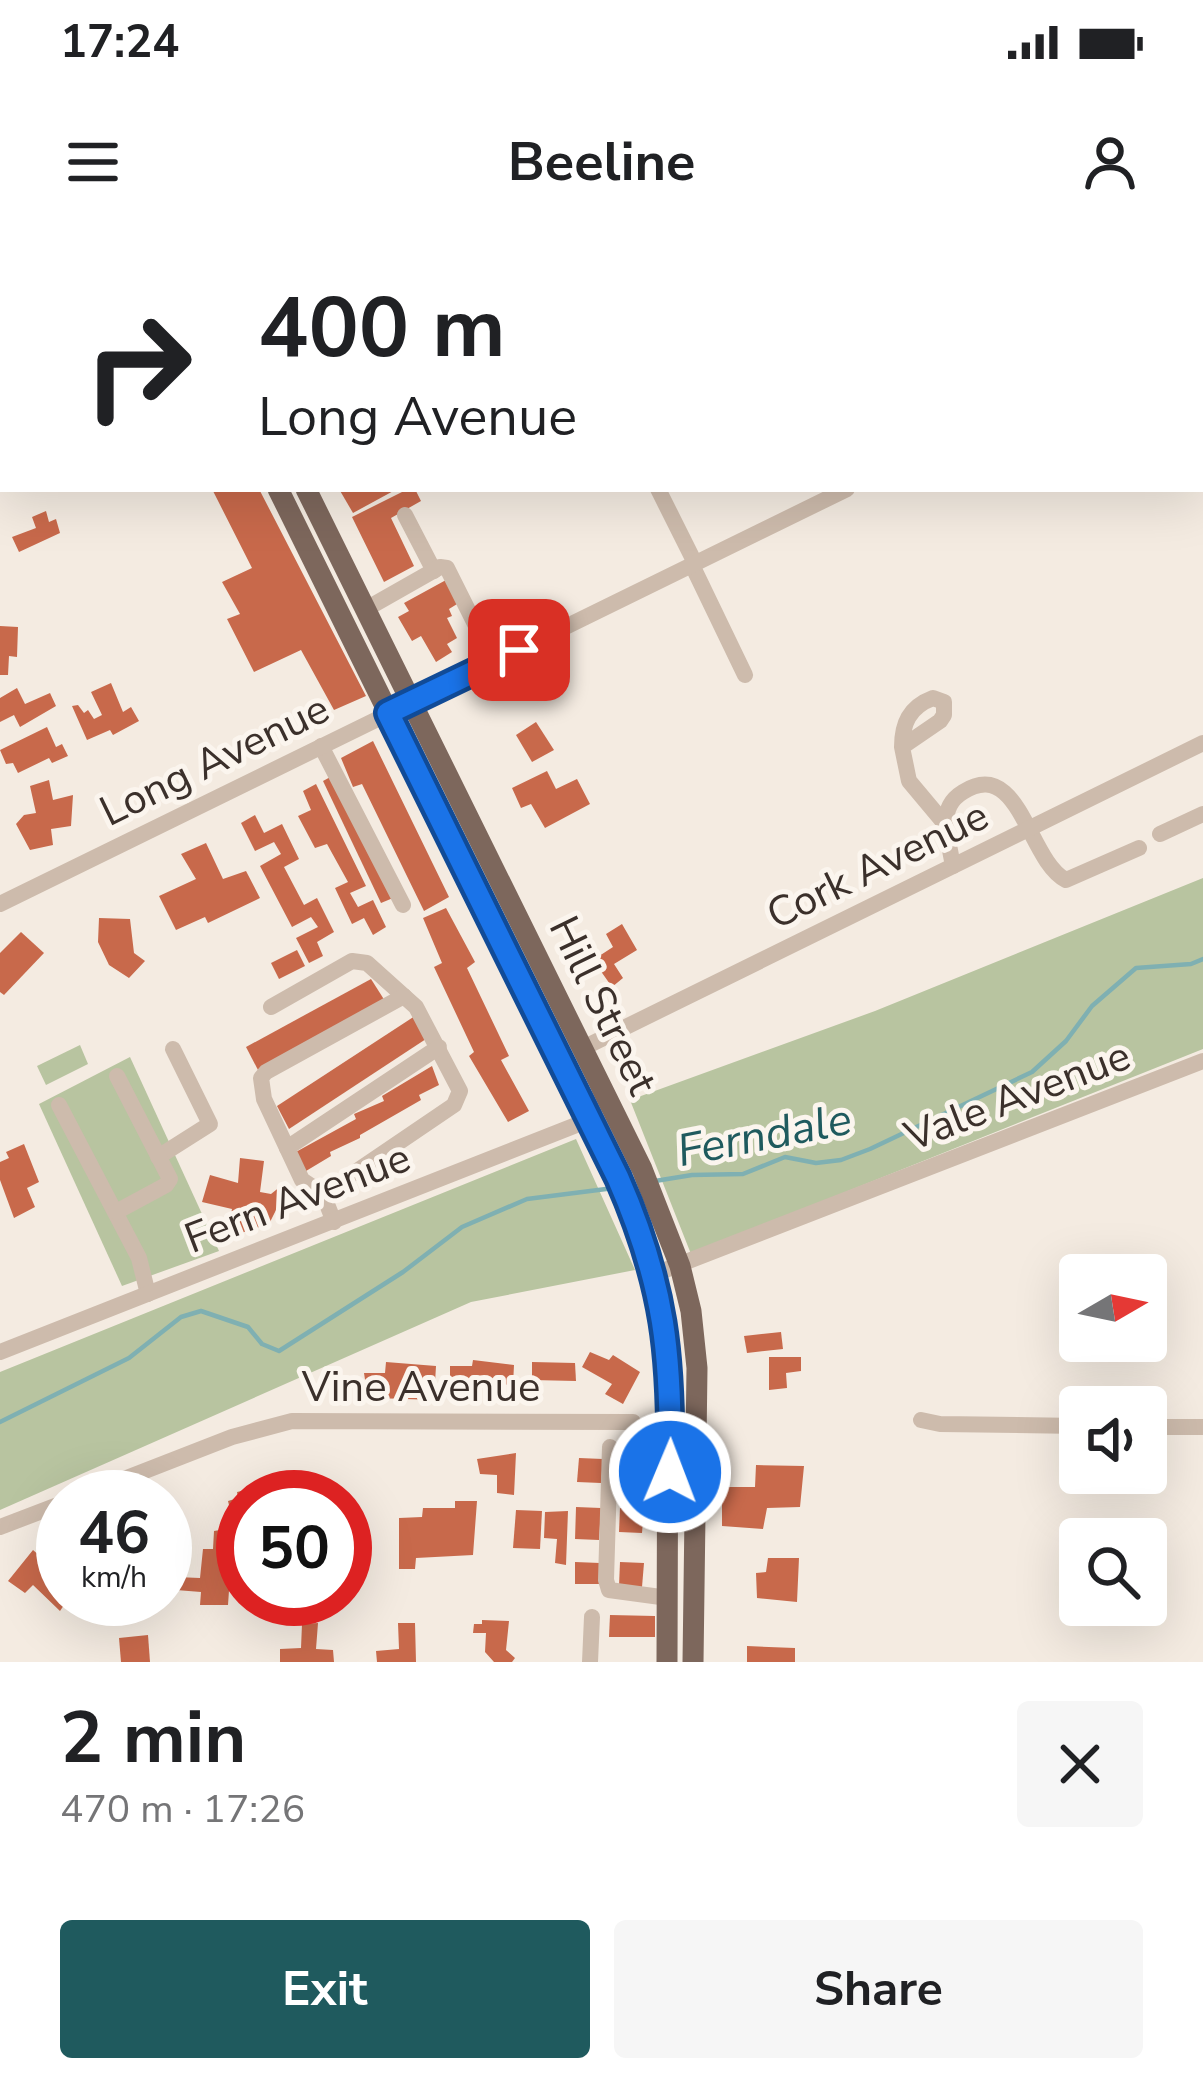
<!DOCTYPE html>
<html lang="en">
<head>
<meta charset="utf-8">
<style>
	:root { --surface:#fff; --page:#f6f6f6; --text:#202124; --muted:#757577; --accent:#1f5a5e }
	body { margin:0; font-family:"Nunito Sans",sans-serif; background:var(--page); color:var(--text); height:100vh; display:flex; flex-direction:column; font-size:45px; white-space:nowrap }
	* { box-sizing:border-box; margin:0 }
	p { font-size:39px; color:var(--muted) }
	.icon { flex:none; width:66px; height:66px; fill:none; stroke:currentColor; stroke-width:2; stroke-linecap:round; stroke-linejoin:round }
	.map { position:relative; height:1422px; overflow:hidden }
	.side { display:flex; flex-direction:column; background:var(--surface); flex:1 }
	.side>* { flex:none }
	.hud { position:absolute; left:0px; top:0px; width:1203px; height:252px; box-shadow:0 12px 48px #0002; background:#fff; color:var(--text); overflow:hidden }
	.needle { width:78px; rotate:81deg }
	.fabs { position:absolute; left:1059px; top:1014px; display:grid; gap:24px }
	.fabs a { display:grid; place-items:center; width:108px; height:108px; border-radius:12px; background:var(--surface); box-shadow:0 12px 48px #0002; font-size:60px }
	.speed { position:absolute; left:36px; top:1230px; display:flex; gap:24px; font-size:60px; font-weight:700; text-align:center }
	.speed>* { display:grid; place-content:center; width:156px; height:156px; border-radius:50%; background:var(--surface); box-shadow:0 12px 48px #0002; line-height:1 }
	.speed small { font-size:30px; font-weight:400 }
	.speed .limit { border:18px solid #d22; background:#fff; color:#111 }
	.pin { position:absolute; display:grid; place-items:center; width:102px; height:102px; color:#fff; margin:-51px; border-radius:24px; box-shadow:0 6px 18px #0006 }
	.me { position:absolute; width:132px; margin:-66px; rotate:1deg; stroke-linejoin:round; filter:drop-shadow(0 0 9px #0008) }
	.turn { display:flex; align-items:center; gap:42px; height:252px; padding:0 60px; font-size:54px }
	.turn .icon { width:156px; height:156px; stroke-width:2.5 }
	.turn b { display:block; font-size:84px; line-height:102px }
	.round { display:grid; place-items:center; flex:none; width:126px; height:126px; border-radius:12px; background:var(--page) }
	.summary { display:flex; align-items:center; justify-content:space-between; height:204px; padding:0 60px }
	h1 { font-size:72px; font-weight:700; line-height:90px }
	.cta { display:flex; gap:24px; margin-top:auto; padding:24px 60px }
	.cta a { flex:1; height:138px; border-radius:12px; background:var(--accent); color:#fff; font-size:48px; font-weight:700; line-height:138px; text-align:center }
	.cta a+a { background:var(--page); color:var(--text) }
	.status { display:flex; justify-content:space-between; align-items:center; height:84px; padding:0 60px; background:var(--surface); direction:ltr }
	.status svg { height:33px; fill:currentColor }
	header { display:flex; justify-content:space-between; align-items:center; height:156px; padding:0 60px; background:var(--surface); font-size:54px; font-weight:700 }
	.map>svg:first-child { display:block }
</style>
</head>
<body>
<div class="status"><b>17:24</b><svg viewBox="0 0 49 12"><path d="M0 12V9h3v3zM5 12V6h3v6zM10 12V3h3v9zM15 12V0h3v12zM26 1h20v11H26zM47 4h2v5h-2z"/></svg></div>
<header><svg class="icon" aria-label="menu" viewBox="0 0 24 24"><path d="M4 6h16M4 12h16M4 18h16"/></svg>Beeline<svg class="icon" aria-label="person" viewBox="0 0 24 24"><circle cx="12" cy="8" r="4"/><path d="M4 21q1-7 8-7t8 7"/></svg></header>
<div class="map">
<svg width="1203" height="1422" viewBox="0 0 1203 1422">
	<rect width="100%" height="100%" fill="#f4ebe1"/>
	<!-- green -->
	<g fill="#b8c4a0">
		<path d="M 1203,638 L 1203,809 L 691,1014 L 630,860 L 875,771 Z"/>
		<path d="M 80,805 L 88,824 L 46,845 L 37,826 Z"/>
		<path d="M 130,817 L 219,1011 L 122,1046 L 39,864 Z"/>
		<path d="M 576,899 L 635,1030 L 471,1062 L 0,1270 L 0,1132 Z"/>
	</g>
	<g fill="none" stroke-linecap="round" stroke-linejoin="round">
		<!-- stream -->
		<g stroke="#7fb0b2" stroke-width="4.5">
			<path d="M 655,941 L 692,935 L 743,934 L 785,917 L 816,923 L 841,920 L 870,909 L 1032,832 L 1066,801 L 1092,766 L 1136,728 L 1191,724 L 1203,719"/>
			<path d="M 0,1182 L 129,1118 L 181,1077 L 201,1071 L 248,1087 L 262,1104 L 279,1111 L 403,1032 L 462,987 L 527,959 L 614,948"/>
		</g>
	</g>
	<!-- building -->
	<g fill="#c8694b">
		<path d="M 212,249 L 259,249 L 366,456 L 334,470 L 301,410 L 254,432 L 227,379 L 240,374 L 222,342 L 252,328 Z"/>
		<path d="M 339,249 L 397,249 L 353,273 Z"/>
		<path d="M 408,249 L 415,249 L 421,261 L 391,278 L 414,326 L 384,342 L 352,277 Z"/>
		<path d="M 46,271 L 49,282 L 56,279 L 60,293 L 19,312 L 12,297 L 36,288 L 32,277 Z"/>
		<path d="M 446,340 L 462,361 L 449,369 L 452,376 L 447,378 L 457,398 L 447,404 L 452,412 L 436,422 L 421,396 L 412,401 L 398,377 L 409,371 L 404,363 Z"/>
		<path d="M 0,386 L 18,387 L 17,417 L 9,416 L 8,435 L 0,435 Z"/>
		<path d="M 111,443 L 123,472 L 131,467 L 139,481 L 113,495 L 110,490 L 87,500 L 72,466 L 78,465 L 84,473 L 88,470 L 94,479 L 102,475 L 91,452 Z"/>
		<path d="M 17,448 L 25,464 L 50,453 L 56,466 L 20,487 L 14,475 L 0,482 L 0,458 Z"/>
		<path d="M 536,482 L 554,510 L 532,522 L 516,495 Z"/>
		<path d="M 47,487 L 56,507 L 62,504 L 68,516 L 52,523 L 49,518 L 18,533 L 13,523 L 6,524 L 0,510 Z"/>
		<path d="M 373,501 L 449,657 L 424,671 L 362,544 L 353,547 L 341,518 Z"/>
		<path d="M 547,531 L 556,549 L 577,539 L 590,564 L 545,588 L 531,564 L 521,568 L 512,548 Z"/>
		<path d="M 334,535 L 393,658 L 381,663 L 323,541 Z"/>
		<path d="M 49,540 L 53,560 L 73,555 L 71,586 L 51,589 L 53,605 L 30,610 L 16,584 L 24,575 L 36,573 L 30,546 Z"/>
		<path d="M 316,544 L 366,646 L 350,653 L 358,667 L 373,660 L 386,687 L 373,695 L 364,678 L 352,684 L 335,648 L 348,642 L 327,604 L 315,608 L 298,576 L 311,570 L 303,551 Z"/>
		<path d="M 255,575 L 264,593 L 282,584 L 299,619 L 284,627 L 304,665 L 317,658 L 334,692 L 317,702 L 323,716 L 309,723 L 296,698 L 318,687 L 311,677 L 292,687 L 260,626 L 281,614 L 274,602 L 255,611 L 241,583 Z"/>
		<path d="M 206,603 L 223,639 L 246,631 L 260,658 L 208,683 L 205,677 L 176,690 L 159,656 L 196,639 L 181,614 Z"/>
		<path d="M 446,668 L 475,722 L 467,728 L 509,816 L 501,820 L 529,871 L 508,882 L 469,816 L 474,812 L 434,727 L 442,723 L 423,678 Z"/>
		<path d="M 99,678 L 130,679 L 134,713 L 145,721 L 129,738 L 109,725 L 98,702 Z"/>
		<path d="M 622,684 L 637,710 L 614,724 L 623,738 L 612,747 L 593,720 L 613,707 L 606,694 Z"/>
		<path d="M 21,692 L 44,713 L 4,755 L 0,752 L 0,713 Z"/>
		<path d="M 297,710 L 305,726 L 279,739 L 271,723 Z"/>
		<path d="M 371,739 L 385,761 L 258,830 L 246,807 Z"/>
		<path d="M 418,774 L 429,797 L 289,889 L 277,866 Z"/>
		<path d="M 432,826 L 439,845 L 419,855 L 421,860 L 360,895 L 360,898 L 330,912 L 331,916 L 301,934 L 294,913 L 356,879 L 354,874 L 384,861 L 382,856 Z"/>
		<path d="M 24,904 L 39,942 L 27,948 L 35,967 L 14,978 L 0,940 L 0,922 L 9,918 L 6,912 Z"/>
		<path d="M 240,918 L 264,921 L 260,952 L 271,954 L 281,946 L 290,964 L 276,970 L 269,984 L 216,1001 L 212,986 L 230,979 L 232,969 L 202,962 L 210,935 L 238,943 Z"/>
		<path d="M 781,1092 L 783,1109 L 747,1113 L 744,1096 Z"/>
		<path d="M 590,1112 L 609,1120 L 613,1115 L 640,1132 L 623,1164 L 605,1154 L 612,1144 L 582,1127 Z"/>
		<path d="M 769,1117 L 801,1117 L 801,1131 L 786,1133 L 787,1148 L 769,1150 Z"/>
		<path d="M 473,1120 L 514,1125 L 513,1145 L 472,1143 L 472,1153 L 450,1155 L 450,1126 L 472,1126 Z"/>
		<path d="M 386,1122 L 436,1126 L 434,1160 L 375,1158 L 374,1146 L 366,1146 L 364,1133 L 385,1133 Z"/>
		<path d="M 532,1122 L 575,1123 L 576,1141 L 532,1140 Z"/>
		<path d="M 516,1213 L 514,1255 L 497,1253 L 497,1235 L 480,1234 L 477,1219 Z"/>
		<path d="M 579,1218 L 603,1219 L 601,1243 L 577,1242 Z"/>
		<path d="M 622,1220 L 646,1221 L 643,1245 L 620,1244 Z"/>
		<path d="M 756,1225 L 804,1226 L 800,1267 L 767,1268 L 763,1289 L 722,1286 L 722,1247 L 755,1247 Z"/>
		<path d="M 266,1245 L 271,1257 L 243,1257 L 243,1288 L 235,1290 L 228,1261 L 238,1258 L 237,1252 Z"/>
		<path d="M 455,1261 L 477,1261 L 473,1315 L 416,1318 L 415,1329 L 399,1329 L 399,1278 L 422,1277 L 423,1268 L 455,1268 Z"/>
		<path d="M 576,1267 L 601,1268 L 599,1300 L 575,1299 Z"/>
		<path d="M 620,1268 L 644,1268 L 642,1293 L 619,1292 Z"/>
		<path d="M 516,1270 L 542,1271 L 540,1309 L 513,1308 Z"/>
		<path d="M 568,1271 L 566,1325 L 555,1323 L 557,1299 L 544,1298 L 545,1272 Z"/>
		<path d="M 232,1288 L 230,1326 L 243,1326 L 243,1337 L 230,1336 L 228,1365 L 200,1365 L 201,1352 L 176,1350 L 176,1337 L 200,1338 L 203,1309 L 213,1309 L 214,1291 Z"/>
		<path d="M 353,1306 L 355,1331 L 345,1332 L 345,1307 Z"/>
		<path d="M 33,1310 L 63,1336 L 63,1359 L 68,1359 L 60,1371 L 33,1345 L 25,1353 L 8,1341 Z"/>
		<path d="M 768,1318 L 799,1318 L 797,1362 L 757,1358 L 756,1333 L 766,1332 Z"/>
		<path d="M 575,1322 L 600,1323 L 600,1344 L 575,1344 Z"/>
		<path d="M 620,1322 L 644,1323 L 642,1347 L 619,1346 Z"/>
		<path d="M 610,1375 L 655,1376 L 655,1397 L 609,1397 Z"/>
		<path d="M 482,1380 L 509,1381 L 506,1410 L 515,1418 L 512,1422 L 494,1422 L 485,1412 L 486,1393 L 473,1393 L 474,1384 L 482,1384 Z"/>
		<path d="M 318,1383 L 316,1409 L 333,1410 L 334,1422 L 280,1422 L 280,1409 L 301,1408 L 302,1384 Z"/>
		<path d="M 398,1383 L 415,1383 L 416,1422 L 377,1422 L 376,1411 L 399,1409 Z"/>
		<path d="M 148,1395 L 150,1422 L 121,1422 L 119,1398 Z"/>
		<path d="M 747,1406 L 795,1408 L 795,1422 L 747,1422 Z"/>
	</g>
	<g fill="none" stroke-linecap="round" stroke-linejoin="round">
		<!-- minor -->
		<g stroke="#cdbbac" stroke-width="16">
			<path d="M 631,0 L 633,3"/>
			<path d="M 1094,0 L 1095,3"/>
			<path d="M 471,3 L 477,0"/>
			<path d="M 0,10 L 3,13"/>
			<path d="M 1200,71 L 1203,70"/>
			<path d="M 1200,215 L 1203,222"/>
			<path d="M 0,233 L 3,231"/>
			<path d="M 658,249 L 695,323"/>
			<path d="M 405,275 L 434,331"/>
			<path d="M 692,325 L 745,435"/>
			<path d="M 366,369 L 440,327 L 447,328 L 494,422"/>
			<path d="M 321,506 L 403,665"/>
			<path d="M 902,507 C 902,484 909,467 933,458 L 944,462 L 944,475 L 940,481 L 902,507 L 909,541 L 945,584 L 953,626"/>
			<path d="M 945,584 C 947,569 950,560 963,552 C 1020,516 1028,621 1066,640 L 1139,608"/>
			<path d="M 1160,594 L 1203,574"/>
			<path d="M 0,664 L 847,249"/>
			<path d="M 271,767 L 352,721 L 367,723 L 416,767 L 460,851 L 454,865 L 323,954"/>
			<path d="M 581,809 L 1203,503"/>
			<path d="M 59,865 L 139,1018 L 148,1054"/>
			<path d="M 287,908 L 439,807"/>
			<path d="M 158,917 L 210,884 L 173,809"/>
			<path d="M 116,972 L 166,945 L 170,939 L 117,836"/>
			<path d="M 334,982 L 323,954 L 302,940 L 264,859 L 261,838 L 266,832 L 404,756"/>
			<path d="M 655,1034 L 1203,821"/>
			<path d="M 0,1112 L 589,880 L 602,850"/>
			<path d="M 921,1180 L 940,1184 L 1080,1186"/>
			<path d="M 1146,1187 L 1203,1187"/>
			<path d="M 610,1207 L 606,1340 L 609,1350 L 668,1358"/>
			<path d="M 78,1257 L 232,1197 L 292,1181 L 633,1182"/>
			<path d="M 0,1287 L 63,1263"/>
			<path d="M 590,1422 L 592,1377"/>
		</g>
		<!-- major -->
		<g stroke="#7d675c" stroke-width="21">
			<path d="M 164,0 L 165,3"/>
			<path d="M 190,0 L 191,3"/>
			<path d="M 278,249 L 618,938 L 652,1021 L 668,1101 L 667,1422"/>
			<path d="M 306,249 L 642,929 L 680,1026 L 691,1071 L 697,1128 L 693,1422"/>
		</g>
	</g>
	<g fill="none" stroke-linecap="round" stroke-linejoin="round">
		<defs>
			<path id="route" d="M 519,410 L 388,473 L 618,938 C 665,1045 672,1116 670,1232"/>
		</defs>
		<!-- route casing -->
		<use href="#route" stroke="#114b97" stroke-width="30"/>
		<!-- route -->
		<use href="#route" stroke="#1a73e8" stroke-width="21"/>
	</g>
	<g text-anchor="middle" stroke-width="10" stroke-linejoin="round" paint-order="stroke">
		<!-- street labels -->
		<g font-size="42" fill="#3b302b" stroke="#fbf5ee">
			<text transform="translate(214 519) rotate(-26)" y="15">Long Avenue</text>
			<text transform="translate(877 624) rotate(-26)" y="15">Cork Avenue</text>
			<text transform="translate(604 765) rotate(64)" y="15">Hill Street</text>
			<text transform="translate(1017 855) rotate(-21)" y="15">Vale Avenue</text>
			<text transform="translate(297 957) rotate(-21)" y="15">Fern Avenue</text>
			<text x="421" y="1161">Vine Avenue</text>
		</g>
		<!-- water labels -->
		<g font-size="45" font-style="italic" fill="#1f5a5e" stroke="#fbf5ee">
			<text transform="translate(764 894) rotate(-11)" y="16">Ferndale</text>
		</g>
	</g>
</svg>
<div class="fabs">
<a><svg class="needle" viewBox="-14 -14 28 28"><path d="M0-13l5 13h-10z" fill="#e53935"/><path d="M0 13l5-13h-10z" fill="#757577"/></svg></a>
<a><svg class="icon" aria-label="sound" viewBox="0 0 24 24"><path d="M4 9h4l5-4v14l-5-4H4zM17 9q2 3 0 6"/></svg></a>
<a><svg class="icon" aria-label="search" viewBox="0 0 24 24"><circle cx="10" cy="10" r="6"/><path d="M15 15l6 6"/></svg></a>
</div>
<div class="speed"><div>46<small>km/h</small></div><div class="limit">50</div></div>
<div class="pin" style="left:519px;top:410px;background:#d93025"><svg class="icon" aria-label="arrive" viewBox="0 0 24 24"><path d="M6 21V4h12l-3 4 3 4H6"/></svg></div>
<svg class="me" style="left:670px;top:1232px" viewBox="-20 -20 40 40"><circle r="17" fill="#1a73e8" stroke="#fff" stroke-width="3"/><path d="M0-11L8 9 0 5-8 9z" fill="#fff"/></svg>
<div class="hud">
<div class="turn"><svg class="icon" aria-label="right" viewBox="0 0 24 24"><path d="M7 20v-9h11M14 6l5 5-5 5"/></svg><div><b>400 m</b>Long Avenue</div></div>
</div>
</div>
<section class="side">
<div class="summary"><div><h1>2 min</h1><p>470 m · 17:26</p></div><a class="round"><svg class="icon" aria-label="close" viewBox="0 0 24 24"><path d="M6 6l12 12M18 6L6 18"/></svg></a></div>
<div class="cta"><a>Exit</a><a>Share</a></div>
</section>
</body>
</html>
